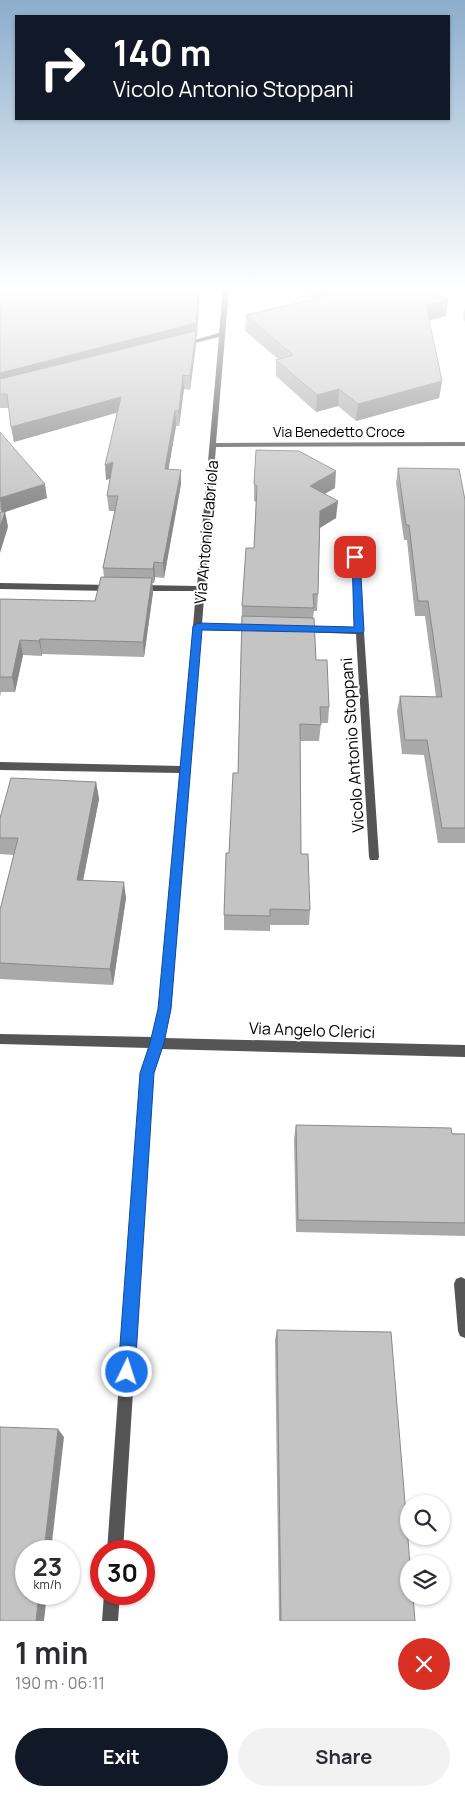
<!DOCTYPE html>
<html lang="en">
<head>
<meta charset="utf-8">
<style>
	:root { --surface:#fff; --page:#f2f2f3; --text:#2b2b33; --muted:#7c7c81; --accent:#111827 }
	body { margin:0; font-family:Manrope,sans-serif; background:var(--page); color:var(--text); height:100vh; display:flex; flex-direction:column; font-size:19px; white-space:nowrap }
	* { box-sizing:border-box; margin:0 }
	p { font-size:16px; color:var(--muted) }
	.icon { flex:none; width:28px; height:28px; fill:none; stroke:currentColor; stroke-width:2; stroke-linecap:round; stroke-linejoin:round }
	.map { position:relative; height:1621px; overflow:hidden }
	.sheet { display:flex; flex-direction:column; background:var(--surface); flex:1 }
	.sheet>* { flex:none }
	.hud { position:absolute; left:15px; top:15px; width:435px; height:105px; border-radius:0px; box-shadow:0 1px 4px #0004; background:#111827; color:#fff; overflow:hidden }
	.tools { position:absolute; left:400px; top:1495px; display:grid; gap:10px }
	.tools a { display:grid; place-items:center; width:50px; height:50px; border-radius:50%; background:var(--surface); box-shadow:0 1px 4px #0004; font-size:25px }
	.speed { position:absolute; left:15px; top:1540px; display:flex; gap:10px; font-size:25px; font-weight:700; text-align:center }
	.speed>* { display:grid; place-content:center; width:65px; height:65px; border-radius:50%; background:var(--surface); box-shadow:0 1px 4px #0004; line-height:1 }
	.speed small { font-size:12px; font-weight:400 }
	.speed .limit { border:8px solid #d22; background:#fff; color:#111 }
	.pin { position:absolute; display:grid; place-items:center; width:42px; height:42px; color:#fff; margin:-21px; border-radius:10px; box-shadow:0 2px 8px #0006 }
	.me { position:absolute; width:55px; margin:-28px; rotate:4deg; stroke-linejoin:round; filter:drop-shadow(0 0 4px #0008) }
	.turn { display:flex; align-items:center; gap:18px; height:105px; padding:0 15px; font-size:22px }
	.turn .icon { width:65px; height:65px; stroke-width:2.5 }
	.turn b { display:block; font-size:35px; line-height:42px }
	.round { display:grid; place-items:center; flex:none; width:52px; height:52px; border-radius:26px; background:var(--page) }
	.headline { display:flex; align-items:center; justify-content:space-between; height:85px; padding:0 15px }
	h1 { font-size:30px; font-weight:700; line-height:38px }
	.cta { display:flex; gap:10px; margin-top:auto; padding:10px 15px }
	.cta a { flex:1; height:58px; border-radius:30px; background:var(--accent); color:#fff; font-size:20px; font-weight:700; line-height:58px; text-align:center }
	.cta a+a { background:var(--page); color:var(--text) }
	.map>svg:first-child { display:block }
</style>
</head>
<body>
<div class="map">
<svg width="465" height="1621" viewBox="0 0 465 1621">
	<rect width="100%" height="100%" fill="#fff"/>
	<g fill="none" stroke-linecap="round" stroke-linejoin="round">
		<!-- street -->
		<g fill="#555" fill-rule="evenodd">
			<path d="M 223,289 L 229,289 L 216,443 L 465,442 L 465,446 L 216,447 L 202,624 L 254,625 L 258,628 L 254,631 L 201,630 L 171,1009 L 164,1038 L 465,1045 L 465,1057 L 161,1049 L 153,1073 L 123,1551 L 107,1551 L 141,1073 L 149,1048 L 0,1044 L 0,1034 L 152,1037 L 159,1009 L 180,773 L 0,770 L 0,762 L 181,766 L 196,591 L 141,591 L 137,588 L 141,585 L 197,586 L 219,337 L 183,346 L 180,344 L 219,333 Z"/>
			<path d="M 352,555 L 355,555 L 359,557 L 379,857 L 378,860 L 370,860 L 369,857 L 356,634 L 301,632 L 297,629 L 301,626 L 355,628 Z"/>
			<path d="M 0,583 L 111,585 L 115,588 L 111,591 L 0,589 Z"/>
			<path d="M 461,1277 L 465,1279 L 465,1338 L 460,1336 L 458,1331 L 454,1284 L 456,1279 Z"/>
			<path d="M 104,1594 L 120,1594 L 118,1621 L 102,1621 Z"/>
		</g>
	</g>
	<!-- wall -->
	<g fill="#a9a9a9">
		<path d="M 0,289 L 197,337 L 196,337 L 196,345 L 190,390 L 184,389 L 179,426 L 176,426 L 168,470 L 181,470 L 181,484 L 164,578 L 155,577 L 154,583 L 152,583 L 153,592 L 144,657 L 42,654 L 42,656 L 23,655 L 15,692 L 1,692 L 0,697 L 0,599 L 95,601 L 104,577 L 103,568 L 115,511 L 109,511 L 107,496 L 110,478 L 106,480 L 117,412 L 14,442 L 9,408 L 0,408 Z"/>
		<path d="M 301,289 L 431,289 L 448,300 L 446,316 L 429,320 L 442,381 L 439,398 L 356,421 L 338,406 L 316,412 L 276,376 L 276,360 L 278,359 L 245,331 L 246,315 L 314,299 Z"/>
		<path d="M 465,307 L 465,323 L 463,317 Z"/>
		<path d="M 0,432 L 47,498 L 5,512 L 8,527 L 2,512 L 0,510 Z"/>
		<path d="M 398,468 L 465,500 L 465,843 L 438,843 L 424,755 L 402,754 L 397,711 L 400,696 L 436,697 L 425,616 L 415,616 L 407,540 L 404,540 L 396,483 Z"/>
		<path d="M 254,484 L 335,488 L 324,494 L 336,518 L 320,528 L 318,594 L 317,611 L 314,611 L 313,618 L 316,660 L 329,707 L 328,723 L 321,723 L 319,741 L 300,741 L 301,854 L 310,910 L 309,925 L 270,925 L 270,931 L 224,930 L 224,915 L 229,853 L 238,773 L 242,606 L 254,548 L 256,502 L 254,501 Z"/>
		<path d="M 96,782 L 99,799 L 83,880 L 126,898 L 113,985 L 0,979 L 0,910 L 14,855 L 0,854 L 0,818 Z"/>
		<path d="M 296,1125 L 465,1134 L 465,1236 L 296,1232 L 294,1139 Z"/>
		<path d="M 277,1330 L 415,1621 L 279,1621 L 275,1340 Z"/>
	</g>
	<!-- shaded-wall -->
	<g fill="#898989">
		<path d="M 199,289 L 200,289 L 197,337 L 196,337 L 196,345 L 190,390 L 190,376 L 195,337 L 0,388 L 0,373 Z"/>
		<path d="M 448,300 L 446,316 L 424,322 L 426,305 Z"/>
		<path d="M 183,375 L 184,389 L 179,426 L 179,411 Z"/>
		<path d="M 442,381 L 439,398 L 356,421 L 358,404 Z"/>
		<path d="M 339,389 L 338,406 L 316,412 L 317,395 Z"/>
		<path d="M 121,397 L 123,411 L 14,442 L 11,427 Z"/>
		<path d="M 175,411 L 176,426 L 166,484 L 165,469 Z"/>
		<path d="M 113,462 L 115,477 L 106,480 L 105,465 Z"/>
		<path d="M 181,470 L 181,484 L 164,578 L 163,563 Z"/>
		<path d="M 336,471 L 335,488 L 309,503 L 310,486 Z"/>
		<path d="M 45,484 L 47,498 L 5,512 L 8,527 L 0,553 L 0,527 L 2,513 L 0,498 Z"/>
		<path d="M 338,501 L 336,518 L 319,528 L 320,511 Z"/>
		<path d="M 154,562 L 155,577 L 154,583 L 153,569 Z"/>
		<path d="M 152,578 L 153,592 L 144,657 L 143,642 Z"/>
		<path d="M 40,639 L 42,654 L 42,656 L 39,641 Z"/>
		<path d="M 20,640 L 23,655 L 15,692 L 12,677 Z"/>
		<path d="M 96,782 L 99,799 L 80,896 L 77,880 Z"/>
		<path d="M 124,882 L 126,898 L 113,985 L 110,969 Z"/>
		<path d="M 58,1429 L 64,1437 L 51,1551 L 44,1551 Z"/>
		<path d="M 39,1594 L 47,1594 L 44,1621 L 36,1621 Z"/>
	</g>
	<!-- building -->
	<g fill="#c4c4c4" stroke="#898989">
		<path d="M 0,289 L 199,289 L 196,323 L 0,373 Z"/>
		<path d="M 322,289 L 431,289 L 448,300 L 426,305 L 442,381 L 358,404 L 339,389 L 317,395 L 276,360 L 293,355 L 246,315 L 331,295 Z"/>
		<path d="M 196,331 L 190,376 L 183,375 L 179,411 L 175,411 L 165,469 L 181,470 L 163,563 L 154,562 L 153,569 L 103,568 L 118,496 L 107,496 L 113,462 L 105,465 L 121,397 L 11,427 L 7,394 L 0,394 L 0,379 Z"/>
		<path d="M 0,432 L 45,484 L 0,498 Z"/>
		<path d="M 256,450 L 299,451 L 336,471 L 310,486 L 338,501 L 320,511 L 318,594 L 313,594 L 314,608 L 242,606 L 246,548 L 254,548 L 257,486 L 254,484 Z"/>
		<path d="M 398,468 L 459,469 L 465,500 L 465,828 L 442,828 L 427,740 L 405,740 L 400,696 L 442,697 L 428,601 L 418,601 L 409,525 L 406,525 Z"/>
		<path d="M 0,512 L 5,512 L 0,527 Z"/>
		<path d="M 101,577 L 152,578 L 143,642 L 40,639 L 39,641 L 20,640 L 12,677 L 0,677 L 0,599 L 95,601 Z"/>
		<path d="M 242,616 L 314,618 L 316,660 L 327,660 L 329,707 L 320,707 L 321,725 L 300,724 L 301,854 L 308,854 L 310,910 L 270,909 L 270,916 L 224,915 L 226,853 L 229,853 L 233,773 L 238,773 Z"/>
		<path d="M 11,778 L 96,782 L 77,880 L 124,882 L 110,969 L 0,963 L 0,910 L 18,838 L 0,838 L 0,818 Z"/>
		<path d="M 296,1125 L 451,1128 L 452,1134 L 465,1134 L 465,1223 L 298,1220 Z"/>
		<path d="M 277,1330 L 391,1332 L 410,1564 L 409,1564 L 409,1596 L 413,1596 L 415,1621 L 281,1621 Z"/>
		<path d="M 0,1427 L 58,1429 L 44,1551 L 26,1551 L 26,1594 L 39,1594 L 36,1621 L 0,1621 Z"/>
	</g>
	<!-- sky -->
	<linearGradient id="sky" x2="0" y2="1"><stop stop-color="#8cadcc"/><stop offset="0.56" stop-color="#fff"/><stop offset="1" stop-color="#fff" stop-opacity="0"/></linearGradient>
	<rect width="465" height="515" fill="url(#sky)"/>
	<!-- route -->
	<path fill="#1a73e8" stroke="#114b97" d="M 352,555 L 355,555 L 360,557 L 364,631 L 363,633 L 202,630 L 171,1009 L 164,1043 L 154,1073 L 135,1372 L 133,1378 L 127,1380 L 121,1378 L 118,1372 L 140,1073 L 150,1043 L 158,1009 L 193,626 L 198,623 L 354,627 Z"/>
	<g text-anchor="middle" stroke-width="4" stroke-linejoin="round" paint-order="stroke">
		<!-- far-street labels -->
		<g font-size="14" fill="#000" stroke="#fff">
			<text x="339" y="437">Via Benedetto Croce</text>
		</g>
		<!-- street labels -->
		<g font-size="16" fill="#000" stroke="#fff">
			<text transform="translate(206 532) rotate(-85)" y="6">Via Antonio Labriola</text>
			<text transform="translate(352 745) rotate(-94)" y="6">Vicolo Antonio Stoppani</text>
			<text transform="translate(312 1030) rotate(2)" y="6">Via Angelo Clerici</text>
		</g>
	</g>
</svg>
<div class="tools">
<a><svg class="icon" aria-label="search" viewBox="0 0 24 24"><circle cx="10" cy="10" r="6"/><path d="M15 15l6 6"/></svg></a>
<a><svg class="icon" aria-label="layers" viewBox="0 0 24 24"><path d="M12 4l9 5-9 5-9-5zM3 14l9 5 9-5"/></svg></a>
</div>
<div class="speed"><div>23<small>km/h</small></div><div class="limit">30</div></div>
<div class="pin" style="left:355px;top:557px;background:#d93025"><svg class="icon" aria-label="arrive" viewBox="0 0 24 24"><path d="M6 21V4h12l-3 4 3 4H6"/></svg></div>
<svg class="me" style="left:127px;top:1372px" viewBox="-20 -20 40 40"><circle r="17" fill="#1a73e8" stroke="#fff" stroke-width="3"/><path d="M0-11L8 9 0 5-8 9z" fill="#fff"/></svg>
<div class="hud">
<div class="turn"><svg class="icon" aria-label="right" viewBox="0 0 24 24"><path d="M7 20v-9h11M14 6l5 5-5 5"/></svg><div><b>140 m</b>Vicolo Antonio Stoppani</div></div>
</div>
</div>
<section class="sheet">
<div class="headline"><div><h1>1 min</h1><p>190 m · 06:11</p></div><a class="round" style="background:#d93025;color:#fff"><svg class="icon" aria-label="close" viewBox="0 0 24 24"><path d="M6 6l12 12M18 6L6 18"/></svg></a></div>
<div class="cta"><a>Exit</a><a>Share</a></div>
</section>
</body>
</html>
